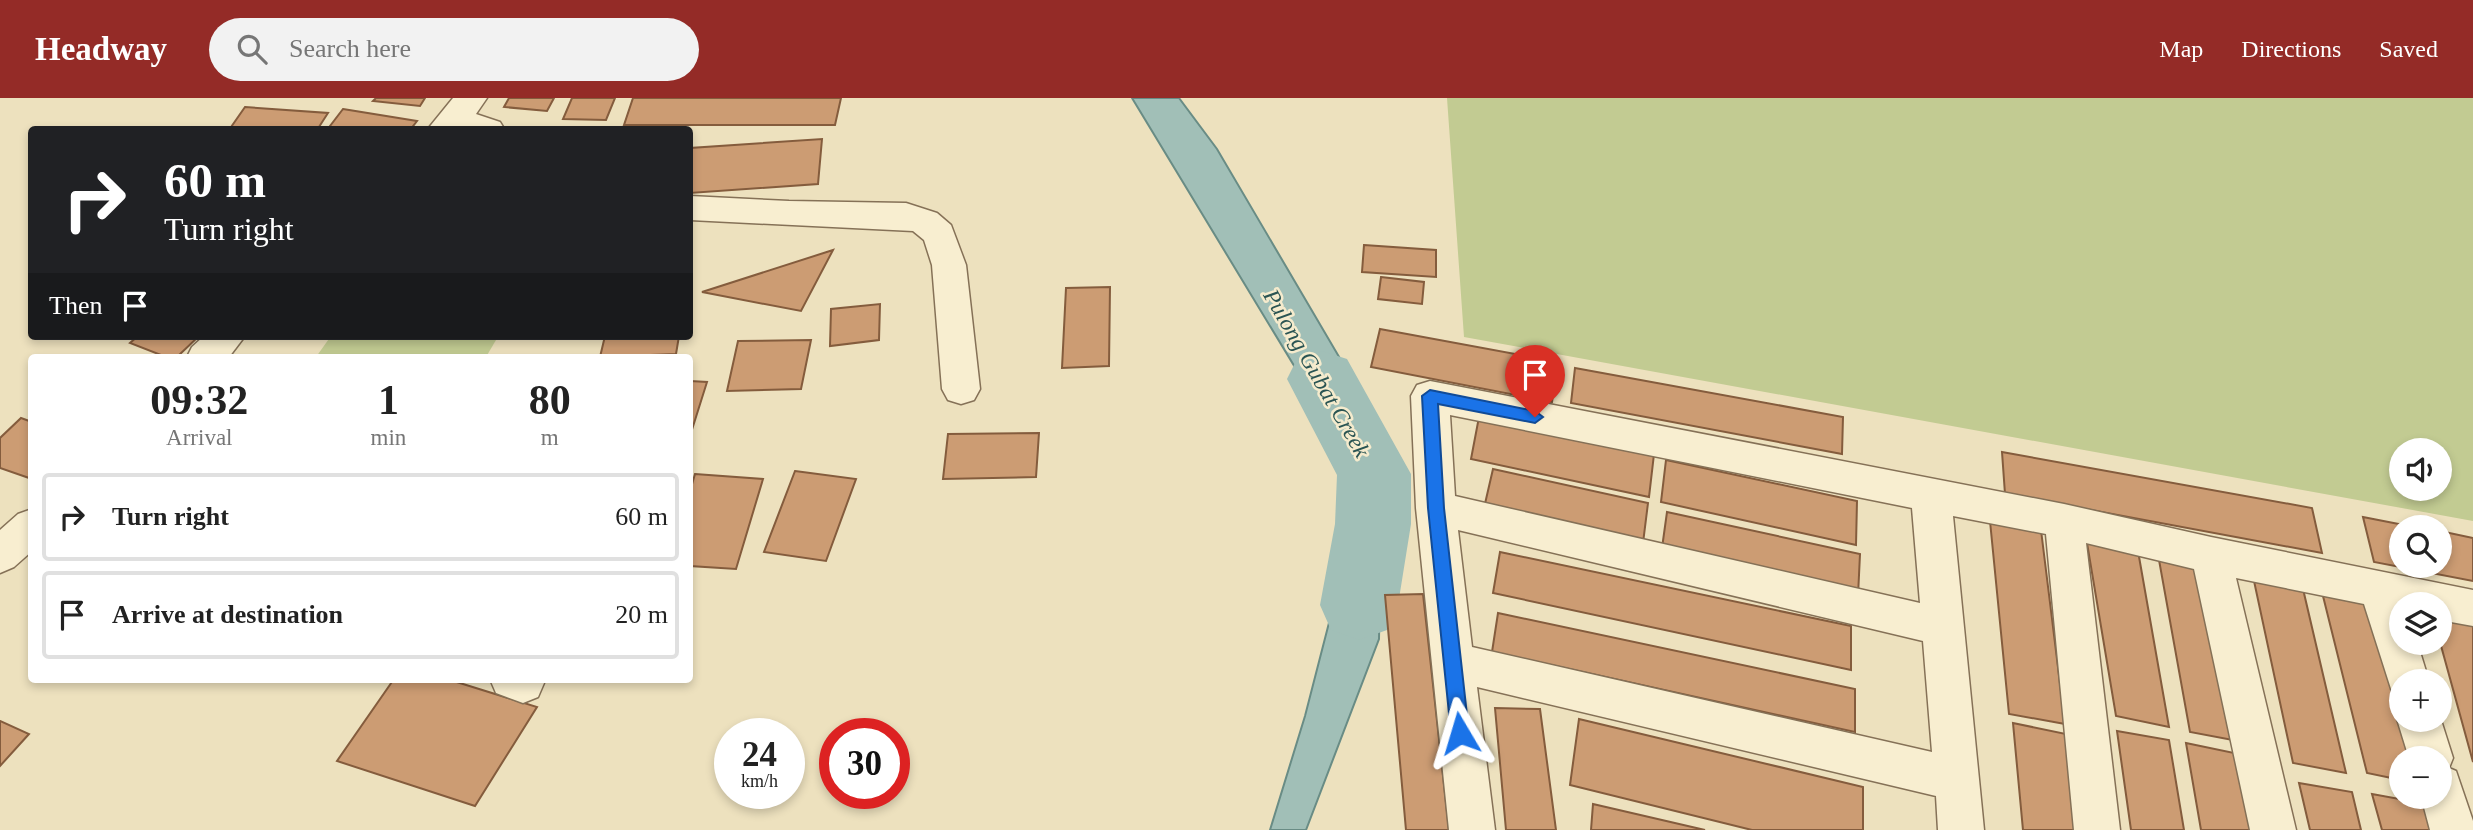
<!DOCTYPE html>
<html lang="en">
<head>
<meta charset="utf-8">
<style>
	:root { --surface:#fff; --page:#f2f2f2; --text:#222; --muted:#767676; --line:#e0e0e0; --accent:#942b27 }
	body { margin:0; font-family:"Times New Roman",serif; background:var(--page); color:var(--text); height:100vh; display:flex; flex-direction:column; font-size:26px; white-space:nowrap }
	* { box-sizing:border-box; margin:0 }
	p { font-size:23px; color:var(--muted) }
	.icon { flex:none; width:38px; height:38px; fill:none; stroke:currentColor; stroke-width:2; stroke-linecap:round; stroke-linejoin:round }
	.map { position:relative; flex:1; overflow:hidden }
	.sheet { position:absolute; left:28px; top:256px; width:665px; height:329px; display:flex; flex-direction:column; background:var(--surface); border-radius:7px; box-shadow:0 4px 10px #0003 }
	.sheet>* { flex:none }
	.hud { position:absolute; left:28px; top:28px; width:665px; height:214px; border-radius:7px; box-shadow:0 4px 10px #0003; background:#202124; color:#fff; overflow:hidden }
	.controls { position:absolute; left:2389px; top:340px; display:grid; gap:14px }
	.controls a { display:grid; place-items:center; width:63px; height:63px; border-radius:50%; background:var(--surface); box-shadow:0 4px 10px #0003; font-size:35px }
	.speed { position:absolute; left:714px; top:620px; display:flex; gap:14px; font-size:35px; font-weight:700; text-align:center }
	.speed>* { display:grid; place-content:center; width:91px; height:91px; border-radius:50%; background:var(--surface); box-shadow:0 4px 10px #0003; line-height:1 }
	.speed small { font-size:18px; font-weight:400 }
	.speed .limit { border:10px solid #d22; background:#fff; color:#111 }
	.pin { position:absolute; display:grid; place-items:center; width:60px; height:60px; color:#fff; margin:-72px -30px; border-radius:50% 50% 50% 0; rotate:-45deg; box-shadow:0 0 7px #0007 }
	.pin .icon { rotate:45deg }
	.me { position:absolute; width:77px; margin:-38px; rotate:353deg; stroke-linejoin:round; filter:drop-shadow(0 0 5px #0008) }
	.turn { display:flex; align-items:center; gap:24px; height:147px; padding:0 21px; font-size:32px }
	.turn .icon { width:91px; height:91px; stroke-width:2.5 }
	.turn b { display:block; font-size:49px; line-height:60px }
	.then { display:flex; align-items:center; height:66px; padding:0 21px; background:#0003; gap:14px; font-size:26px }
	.eta { display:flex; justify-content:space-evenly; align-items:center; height:119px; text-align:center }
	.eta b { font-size:42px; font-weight:800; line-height:49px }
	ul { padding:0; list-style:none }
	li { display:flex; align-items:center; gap:21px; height:88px; margin:0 14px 10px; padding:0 7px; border:4px solid var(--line); border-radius:7px }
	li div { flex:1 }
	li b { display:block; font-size:26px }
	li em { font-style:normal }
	header { display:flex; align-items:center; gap:42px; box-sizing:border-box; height:98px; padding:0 35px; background:var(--accent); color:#fff }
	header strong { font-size:33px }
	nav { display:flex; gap:38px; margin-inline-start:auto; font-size:24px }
	.search { width:490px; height:63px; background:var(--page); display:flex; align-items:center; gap:18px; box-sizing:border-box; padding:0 24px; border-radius:38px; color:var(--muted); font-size:26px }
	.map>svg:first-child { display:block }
</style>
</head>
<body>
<header>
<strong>Headway</strong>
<div class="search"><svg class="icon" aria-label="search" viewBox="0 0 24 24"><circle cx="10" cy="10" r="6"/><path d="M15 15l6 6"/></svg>Search here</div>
<nav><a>Map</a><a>Directions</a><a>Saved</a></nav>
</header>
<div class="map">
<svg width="2473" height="732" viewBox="0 0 2473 732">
	<rect width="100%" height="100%" fill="#ede1be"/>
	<!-- green -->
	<g fill="#c2cb92" fill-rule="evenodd">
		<path d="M 1447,0 L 2473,0 L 2473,423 L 1464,239 ZM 2401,352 L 2440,352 L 2440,390 L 2401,390 Z"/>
		<path d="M 331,238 L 470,238 L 496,242 L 486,259 L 316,259 Z"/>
	</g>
	<!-- water -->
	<path fill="#a1bfb7" stroke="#698c85" stroke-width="2" d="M 1132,0 L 1179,0 L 1217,51 L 1365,303 L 1380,486 L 1379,541 L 1306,732 L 1270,732 L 1305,618 L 1365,385 Z"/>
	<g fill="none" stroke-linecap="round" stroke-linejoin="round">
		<!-- river -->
		<path fill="#a1bfb7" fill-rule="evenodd" d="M 1322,253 L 1347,261 L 1411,376 L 1411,426 L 1398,507 L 1387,532 L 1359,542 L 1331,532 L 1320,507 L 1335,426 L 1337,377 L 1287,281 L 1297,261 Z"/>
	</g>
	<!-- building -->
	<g fill="#cc9c73" stroke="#845c3d" stroke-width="2">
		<path d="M 376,0 L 425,0 L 420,8 L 373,3 Z"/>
		<path d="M 509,0 L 554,0 L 547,13 L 504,9 Z"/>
		<path d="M 572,0 L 615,0 L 606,22 L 563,21 Z"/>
		<path d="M 633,0 L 841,0 L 835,27 L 624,27 Z"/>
		<path d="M 245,9 L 328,15 L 317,32 L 229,32 Z"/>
		<path d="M 343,11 L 417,23 L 410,32 L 327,32 Z"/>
		<path d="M 822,41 L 818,86 L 690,95 L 690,50 Z"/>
		<path d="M 1364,147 L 1436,152 L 1436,179 L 1362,174 Z"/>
		<path d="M 833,152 L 801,213 L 702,194 Z"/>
		<path d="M 1381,179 L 1424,184 L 1422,206 L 1378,201 Z"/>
		<path d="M 1110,189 L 1109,268 L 1062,270 L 1066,190 Z"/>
		<path d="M 880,206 L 879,242 L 830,248 L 831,211 Z"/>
		<path d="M 1380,231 L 1558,264 L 1552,304 L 1371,269 Z"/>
		<path d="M 138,238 L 199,238 L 177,259 L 166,259 L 130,245 Z"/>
		<path d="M 605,238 L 679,238 L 676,256 L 600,259 Z"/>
		<path d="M 811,242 L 801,291 L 727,293 L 738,243 Z"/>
		<path d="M 1575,270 L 1843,319 L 1842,356 L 1571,305 Z"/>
		<path d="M 690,283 L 707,284 L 690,338 Z"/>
		<path d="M 1479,319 L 1654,356 L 1649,399 L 1471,361 Z"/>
		<path d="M 21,320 L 32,324 L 32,381 L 0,370 L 0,340 Z"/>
		<path d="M 1039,335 L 1036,379 L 943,381 L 948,336 Z"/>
		<path d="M 2002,354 L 2312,410 L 2322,455 L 2005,396 Z"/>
		<path d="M 1666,362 L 1857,403 L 1856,447 L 1661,404 Z"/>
		<path d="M 1493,371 L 1648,405 L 1643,445 L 1484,410 Z"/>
		<path d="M 795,373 L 856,381 L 826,463 L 764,454 Z"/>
		<path d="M 695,376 L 763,381 L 736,471 L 690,468 L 690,393 Z"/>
		<path d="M 1667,414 L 1860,456 L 1858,498 L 1662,450 Z"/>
		<path d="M 2363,419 L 2414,429 L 2401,429 L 2401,467 L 2440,467 L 2440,433 L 2473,440 L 2473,483 L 2374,464 Z"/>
		<path d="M 1990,423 L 2041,432 L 2065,626 L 2009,616 Z"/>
		<path d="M 2087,445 L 2138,453 L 2169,629 L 2116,618 Z"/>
		<path d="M 1500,454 L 1851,528 L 1851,572 L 1493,495 Z"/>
		<path d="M 2159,462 L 2203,469 L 2238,643 L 2190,634 Z"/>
		<path d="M 2254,483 L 2303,491 L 2346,675 L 2293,665 Z"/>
		<path d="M 2322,494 L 2371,503 L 2401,621 L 2414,660 L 2401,660 L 2401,682 L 2367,675 Z"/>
		<path d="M 1423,496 L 1449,732 L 1406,732 L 1385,497 Z"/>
		<path d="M 1498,515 L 1855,591 L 1855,634 L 1492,554 Z"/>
		<path d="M 2440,516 L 2473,523 L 2473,664 L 2440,544 Z"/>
		<path d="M 394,581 L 447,581 L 537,609 L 475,708 L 337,663 Z"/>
		<path d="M 1495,610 L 1540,611 L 1556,732 L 1506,732 Z"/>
		<path d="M 1579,621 L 1863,689 L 1863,732 L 1752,732 L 1570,687 Z"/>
		<path d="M 0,623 L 29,636 L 0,668 Z"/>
		<path d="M 2013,625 L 2066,636 L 2077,732 L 2023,732 Z"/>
		<path d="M 2117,633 L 2169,642 L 2184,732 L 2131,732 Z"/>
		<path d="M 2186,645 L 2239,656 L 2254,732 L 2201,732 Z"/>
		<path d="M 2299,685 L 2352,694 L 2361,732 L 2310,732 Z"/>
		<path d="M 2372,696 L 2427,706 L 2434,732 L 2382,732 Z"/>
		<path d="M 1593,706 L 1705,732 L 1591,732 Z"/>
	</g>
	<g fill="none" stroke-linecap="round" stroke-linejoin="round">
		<defs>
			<g id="minor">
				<path d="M 453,0 L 487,0 L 476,16 L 500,24 L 505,32 L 427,32 Z"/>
				<path d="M 690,98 L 789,103 L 906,105 L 937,115 L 951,127 L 966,167 L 980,291 L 974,302 L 961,306 L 948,302 L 942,291 L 932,167 L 924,142 L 913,133 L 690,122 Z"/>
				<path d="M 204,238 L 245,238 L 229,259 L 187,259 L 192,249 Z"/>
				<path d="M 1430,283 L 2064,406 L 2211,439 L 2473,492 L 2473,528 L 2440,522 L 2440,506 L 2401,506 L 2401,544 L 2417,544 L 2429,583 L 2401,583 L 2401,600 L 2393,597 L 2364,506 L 2236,480 L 2296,732 L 2250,732 L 2194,471 L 2086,445 L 2120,732 L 2074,732 L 2046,436 L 1953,418 L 1984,732 L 1938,732 L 1936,698 L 1477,589 L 1495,732 L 1449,732 L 1416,410 L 1411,298 L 1417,287 ZM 1450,317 L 1912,410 L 1920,505 L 1455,398 ZM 1458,432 L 1923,543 L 1932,654 L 1472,549 Z"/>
				<path d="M 32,411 L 32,453 L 14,469 L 0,475 L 0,432 L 18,416 Z"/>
				<path d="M 490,581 L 542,581 L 544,585 L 538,599 L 523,605 L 496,595 Z"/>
				<path d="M 2401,613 L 2401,621 L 2440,621 L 2440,619 L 2453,660 L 2449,670 L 2456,673 L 2473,723 L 2473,732 L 2430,732 L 2421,698 L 2440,698 L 2440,660 L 2409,660 L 2397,621 Z"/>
			</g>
		</defs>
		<!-- minor casing -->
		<use href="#minor" stroke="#857157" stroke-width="3"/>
		<!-- minor -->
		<use href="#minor" fill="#f8eed0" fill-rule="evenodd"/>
	</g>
	<!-- route -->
	<path fill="#1a73e8" stroke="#114b97" stroke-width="2" d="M 1430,292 L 1535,313 L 1543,319 L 1535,325 L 1438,306 L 1444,410 L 1469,635 L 1466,641 L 1460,644 L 1454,641 L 1451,635 L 1428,410 L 1422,298 Z"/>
	<g text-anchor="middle" stroke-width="5" stroke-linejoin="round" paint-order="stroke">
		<!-- water labels -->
		<g font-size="23" font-style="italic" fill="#2a5453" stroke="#f5ebcd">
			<text transform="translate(1317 275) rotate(60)" y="8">Pulong Gubat Creek</text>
		</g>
	</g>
</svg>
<div class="controls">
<a><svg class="icon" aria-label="sound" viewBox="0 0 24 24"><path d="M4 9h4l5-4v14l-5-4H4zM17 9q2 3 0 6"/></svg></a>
<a><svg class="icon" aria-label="search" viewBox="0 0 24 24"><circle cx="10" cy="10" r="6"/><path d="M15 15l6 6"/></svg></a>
<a><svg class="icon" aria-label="layers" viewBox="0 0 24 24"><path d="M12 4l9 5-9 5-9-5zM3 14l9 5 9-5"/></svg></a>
<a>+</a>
<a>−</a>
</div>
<div class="speed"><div>24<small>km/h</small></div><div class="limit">30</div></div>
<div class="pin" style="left:1535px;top:319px;background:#d93025"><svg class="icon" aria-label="arrive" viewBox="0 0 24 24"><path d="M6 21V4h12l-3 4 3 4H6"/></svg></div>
<svg class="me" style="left:1460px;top:635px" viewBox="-20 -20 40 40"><path d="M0-17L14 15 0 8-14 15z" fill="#1a73e8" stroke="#fff" stroke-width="4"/></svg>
<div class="hud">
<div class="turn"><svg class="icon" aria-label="right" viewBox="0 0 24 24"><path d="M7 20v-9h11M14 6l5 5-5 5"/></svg><div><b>60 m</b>Turn right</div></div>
<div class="then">Then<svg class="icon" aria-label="arrive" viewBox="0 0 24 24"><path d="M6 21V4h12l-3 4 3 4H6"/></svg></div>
</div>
<section class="sheet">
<div class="eta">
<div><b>09:32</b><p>Arrival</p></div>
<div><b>1</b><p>min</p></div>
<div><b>80</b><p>m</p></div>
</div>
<ul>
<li><svg class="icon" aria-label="right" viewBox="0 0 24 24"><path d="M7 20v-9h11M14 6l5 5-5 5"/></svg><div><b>Turn right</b></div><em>60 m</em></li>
<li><svg class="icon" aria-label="arrive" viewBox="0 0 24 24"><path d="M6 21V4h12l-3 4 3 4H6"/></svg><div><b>Arrive at destination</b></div><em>20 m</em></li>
</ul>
</section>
</div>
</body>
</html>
